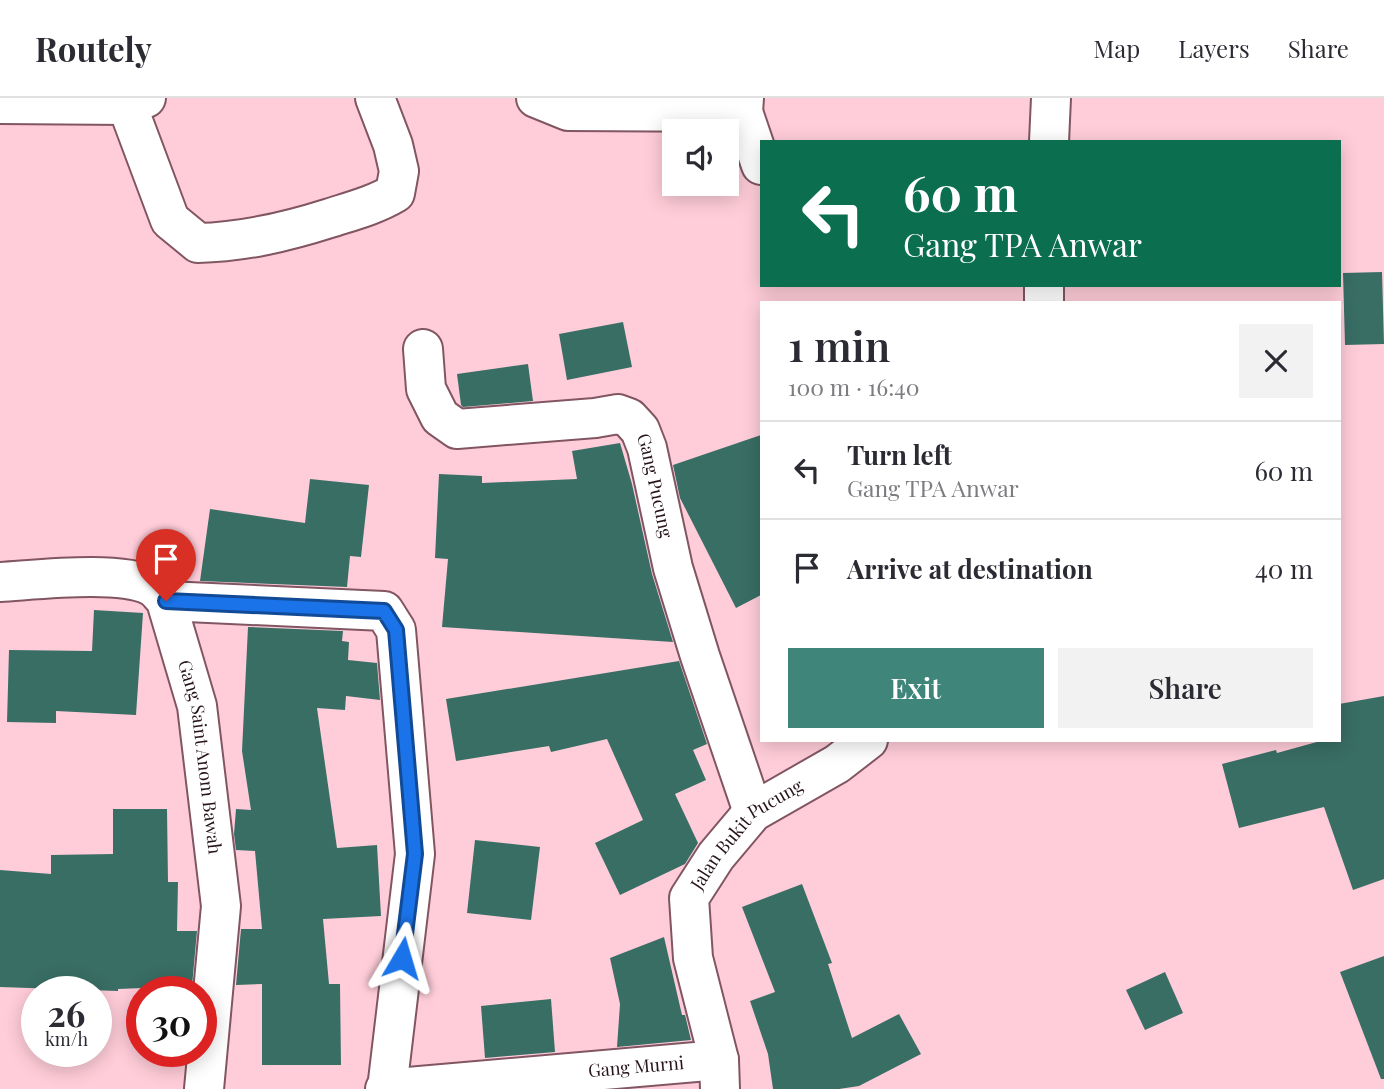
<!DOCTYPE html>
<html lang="en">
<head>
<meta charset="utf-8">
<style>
	:root { --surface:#fff; --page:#f2f2f3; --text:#2b2b33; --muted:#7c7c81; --line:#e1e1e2; --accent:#40857a }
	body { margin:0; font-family:"Playfair Display",serif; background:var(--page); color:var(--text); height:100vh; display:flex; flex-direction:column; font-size:26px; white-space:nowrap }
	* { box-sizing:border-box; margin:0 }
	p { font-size:23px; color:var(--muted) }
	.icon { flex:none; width:38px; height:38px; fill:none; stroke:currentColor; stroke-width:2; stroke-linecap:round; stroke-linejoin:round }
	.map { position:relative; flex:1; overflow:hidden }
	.panel { position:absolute; left:760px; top:203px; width:581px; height:441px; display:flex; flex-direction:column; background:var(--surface); border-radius:0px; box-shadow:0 4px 18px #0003 }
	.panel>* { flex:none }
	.banner { position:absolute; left:760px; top:42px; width:581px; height:147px; border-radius:0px; box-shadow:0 4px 18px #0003; background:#0b6e4f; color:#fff; overflow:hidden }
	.controls { position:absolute; left:662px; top:21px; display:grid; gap:14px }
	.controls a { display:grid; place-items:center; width:77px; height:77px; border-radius:0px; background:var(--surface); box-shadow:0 4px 18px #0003; font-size:35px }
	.speed { position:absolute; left:21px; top:878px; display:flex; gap:14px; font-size:35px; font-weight:700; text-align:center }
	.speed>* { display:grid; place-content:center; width:91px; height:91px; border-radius:50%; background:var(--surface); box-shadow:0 4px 18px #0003; line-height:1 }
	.speed small { font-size:18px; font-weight:400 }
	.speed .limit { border:10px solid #d22; background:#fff; color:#111 }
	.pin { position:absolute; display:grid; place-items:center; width:60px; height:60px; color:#fff; margin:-72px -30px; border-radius:50% 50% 50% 0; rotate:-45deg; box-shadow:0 0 7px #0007 }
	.pin .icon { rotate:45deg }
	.me { position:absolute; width:77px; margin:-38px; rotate:7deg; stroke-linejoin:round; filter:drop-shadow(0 0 5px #0008) }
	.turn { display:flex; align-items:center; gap:24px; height:147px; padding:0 28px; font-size:32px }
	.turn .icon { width:91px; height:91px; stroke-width:2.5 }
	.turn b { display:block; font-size:49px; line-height:60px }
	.round { display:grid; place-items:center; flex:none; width:74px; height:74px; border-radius:0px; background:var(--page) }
	.summary { display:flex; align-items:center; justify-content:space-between; height:119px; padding:0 28px }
	h1 { font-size:42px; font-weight:600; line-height:52px }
	.cta { display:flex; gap:14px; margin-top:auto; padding:14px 28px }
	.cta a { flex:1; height:80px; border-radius:0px; background:var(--accent); color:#fff; font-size:28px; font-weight:600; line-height:80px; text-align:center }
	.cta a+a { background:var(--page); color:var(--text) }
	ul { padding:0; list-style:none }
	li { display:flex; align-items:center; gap:21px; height:98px; padding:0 28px; border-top:2px solid var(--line) }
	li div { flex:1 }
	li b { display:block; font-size:26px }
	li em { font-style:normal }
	header { display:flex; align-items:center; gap:42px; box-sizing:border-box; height:98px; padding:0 35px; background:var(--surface); border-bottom:2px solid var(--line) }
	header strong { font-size:33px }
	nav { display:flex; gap:38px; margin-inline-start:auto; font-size:24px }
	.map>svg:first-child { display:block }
</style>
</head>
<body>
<header>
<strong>Routely</strong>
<nav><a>Map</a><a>Layers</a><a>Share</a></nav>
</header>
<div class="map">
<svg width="1384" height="991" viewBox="0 0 1384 991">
	<rect width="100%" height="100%" fill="#ffcdd9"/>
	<!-- building -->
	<g fill="#396e65">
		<path d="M 1382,174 L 1384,246 L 1345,247 L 1343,175 Z"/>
		<path d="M 623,224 L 632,269 L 567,282 L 559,236 Z"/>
		<path d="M 528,266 L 533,303 L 463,309 L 461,307 L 457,276 Z"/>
		<path d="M 761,337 L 761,497 L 736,510 L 680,400 L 673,367 Z"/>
		<path d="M 620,345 L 632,386 L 652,476 L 673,544 L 442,529 L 448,461 L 435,460 L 439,376 L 482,378 L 482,385 L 577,381 L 572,353 Z"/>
		<path d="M 310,381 L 369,387 L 361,459 L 350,458 L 347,489 L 200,483 L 210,411 L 305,425 Z"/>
		<path d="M 94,512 L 143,515 L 136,617 L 56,613 L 56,625 L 7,624 L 9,552 L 92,553 Z"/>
		<path d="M 248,529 L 343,533 L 342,543 L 349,544 L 348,562 L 377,565 L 380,602 L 346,598 L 345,612 L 317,610 L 337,750 L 377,747 L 381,818 L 323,821 L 329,886 L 340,886 L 341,967 L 262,967 L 262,886 L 236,887 L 241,831 L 262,831 L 255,753 L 236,752 L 234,736 L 236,711 L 251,712 L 242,653 Z"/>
		<path d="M 679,563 L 707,646 L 693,652 L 706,682 L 675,696 L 698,745 L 685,766 L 620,797 L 595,745 L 643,722 L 607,641 L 551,654 L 549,648 L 456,663 L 446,601 Z"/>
		<path d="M 1384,598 L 1384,781 L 1353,792 L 1324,709 L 1239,730 L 1222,666 L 1276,652 L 1277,655 L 1324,642 L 1339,642 L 1339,606 Z"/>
		<path d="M 113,711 L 167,711 L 168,784 L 178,784 L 177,833 L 197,833 L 192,888 L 118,891 L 118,893 L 0,889 L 0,772 L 51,776 L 51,757 L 113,756 Z"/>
		<path d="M 475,742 L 540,749 L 531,822 L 467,815 Z"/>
		<path d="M 802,786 L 832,865 L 828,866 L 852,940 L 899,916 L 921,956 L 859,988 L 839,991 L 773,991 L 768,956 L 750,903 L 775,894 L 742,809 Z"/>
		<path d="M 664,839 L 682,917 L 685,917 L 691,942 L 617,949 L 620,906 L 610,860 Z"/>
		<path d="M 1384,858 L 1384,981 L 1381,981 L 1340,874 Z"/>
		<path d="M 1165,874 L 1183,915 L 1145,932 L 1126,892 Z"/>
		<path d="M 551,901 L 555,954 L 485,960 L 481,908 Z"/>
	</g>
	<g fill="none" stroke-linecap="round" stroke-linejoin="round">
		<defs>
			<g id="street">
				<path d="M 536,0 L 568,13 L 743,14 L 744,0"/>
				<path d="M 0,6 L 127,7 L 146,0"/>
				<path d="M 127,7 L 170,122 L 198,145 C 244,144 286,134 330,120 C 352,113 375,107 395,95 L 399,73 L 393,47 L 375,0"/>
				<path d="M 743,14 L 761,67"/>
				<path d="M 1049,44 L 1051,0"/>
				<path d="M 1044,187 L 1044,205"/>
				<path id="s1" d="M 423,251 L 426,291 L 440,319 L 457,331 L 595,320 L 618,316 L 629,320 L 640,332 L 647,350 L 673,470 L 700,558 L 753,714"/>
				<path id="s2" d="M 0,484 C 36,482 120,472 151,488 C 157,491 161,497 166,503 L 197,608 L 221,808 L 204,991"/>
				<path d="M 166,503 L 384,513 L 396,532 L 415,756 L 387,991"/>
				<path id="s3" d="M 385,991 L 719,962"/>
				<path id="s4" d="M 720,991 L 719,962 L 693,860 L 689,800 L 716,758 L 753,714 L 837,666 L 868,642"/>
			</g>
		</defs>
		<!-- street casing -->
		<use href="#street" stroke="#815662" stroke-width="42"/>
		<!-- street -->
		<use href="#street" stroke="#fff" stroke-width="38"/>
	</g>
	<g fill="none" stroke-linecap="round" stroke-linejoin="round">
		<defs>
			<path id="route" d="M 166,503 L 384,513 L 396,532 L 415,756 L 402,860"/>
		</defs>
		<!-- route casing -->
		<use href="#route" stroke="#114b97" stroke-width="18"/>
		<!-- route -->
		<use href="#route" stroke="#1a73e8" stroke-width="12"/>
	</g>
	<g text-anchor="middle" stroke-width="7" stroke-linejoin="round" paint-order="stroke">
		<!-- street labels -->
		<g font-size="18" fill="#27151a" stroke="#ffe0e7">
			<text dy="6" stroke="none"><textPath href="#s1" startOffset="340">Gang Pucung</textPath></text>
			<text dy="6" stroke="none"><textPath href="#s2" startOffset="334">Gang Saint Anom Bawah</textPath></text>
			<text dy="6" stroke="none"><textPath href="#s4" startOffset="282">Jalan Bukit Pucung</textPath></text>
			<text dy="6" stroke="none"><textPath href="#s3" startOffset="252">Gang Murni</textPath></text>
		</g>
	</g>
</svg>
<div class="controls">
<a><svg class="icon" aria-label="sound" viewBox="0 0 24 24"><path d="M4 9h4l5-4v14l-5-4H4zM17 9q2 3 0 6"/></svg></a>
</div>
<div class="speed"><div>26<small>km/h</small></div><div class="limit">30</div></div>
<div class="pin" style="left:166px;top:503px;background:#d93025"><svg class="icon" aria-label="arrive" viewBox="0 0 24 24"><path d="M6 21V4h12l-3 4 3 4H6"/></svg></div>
<svg class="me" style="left:402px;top:860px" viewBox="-20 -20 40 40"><path d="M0-17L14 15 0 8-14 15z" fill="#1a73e8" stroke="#fff" stroke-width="4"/></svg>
<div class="banner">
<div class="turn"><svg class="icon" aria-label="left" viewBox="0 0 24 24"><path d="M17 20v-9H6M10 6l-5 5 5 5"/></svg><div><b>60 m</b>Gang TPA Anwar</div></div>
</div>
<section class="panel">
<div class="summary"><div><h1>1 min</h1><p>100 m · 16:40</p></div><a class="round"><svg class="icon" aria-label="close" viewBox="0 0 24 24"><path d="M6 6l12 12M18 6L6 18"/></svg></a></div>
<ul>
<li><svg class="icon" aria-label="left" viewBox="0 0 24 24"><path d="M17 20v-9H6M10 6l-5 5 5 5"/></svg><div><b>Turn left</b><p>Gang TPA Anwar</p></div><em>60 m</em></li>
<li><svg class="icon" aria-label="arrive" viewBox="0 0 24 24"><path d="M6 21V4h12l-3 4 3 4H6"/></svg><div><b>Arrive at destination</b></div><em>40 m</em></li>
</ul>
<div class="cta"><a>Exit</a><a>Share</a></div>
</section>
</div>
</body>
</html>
